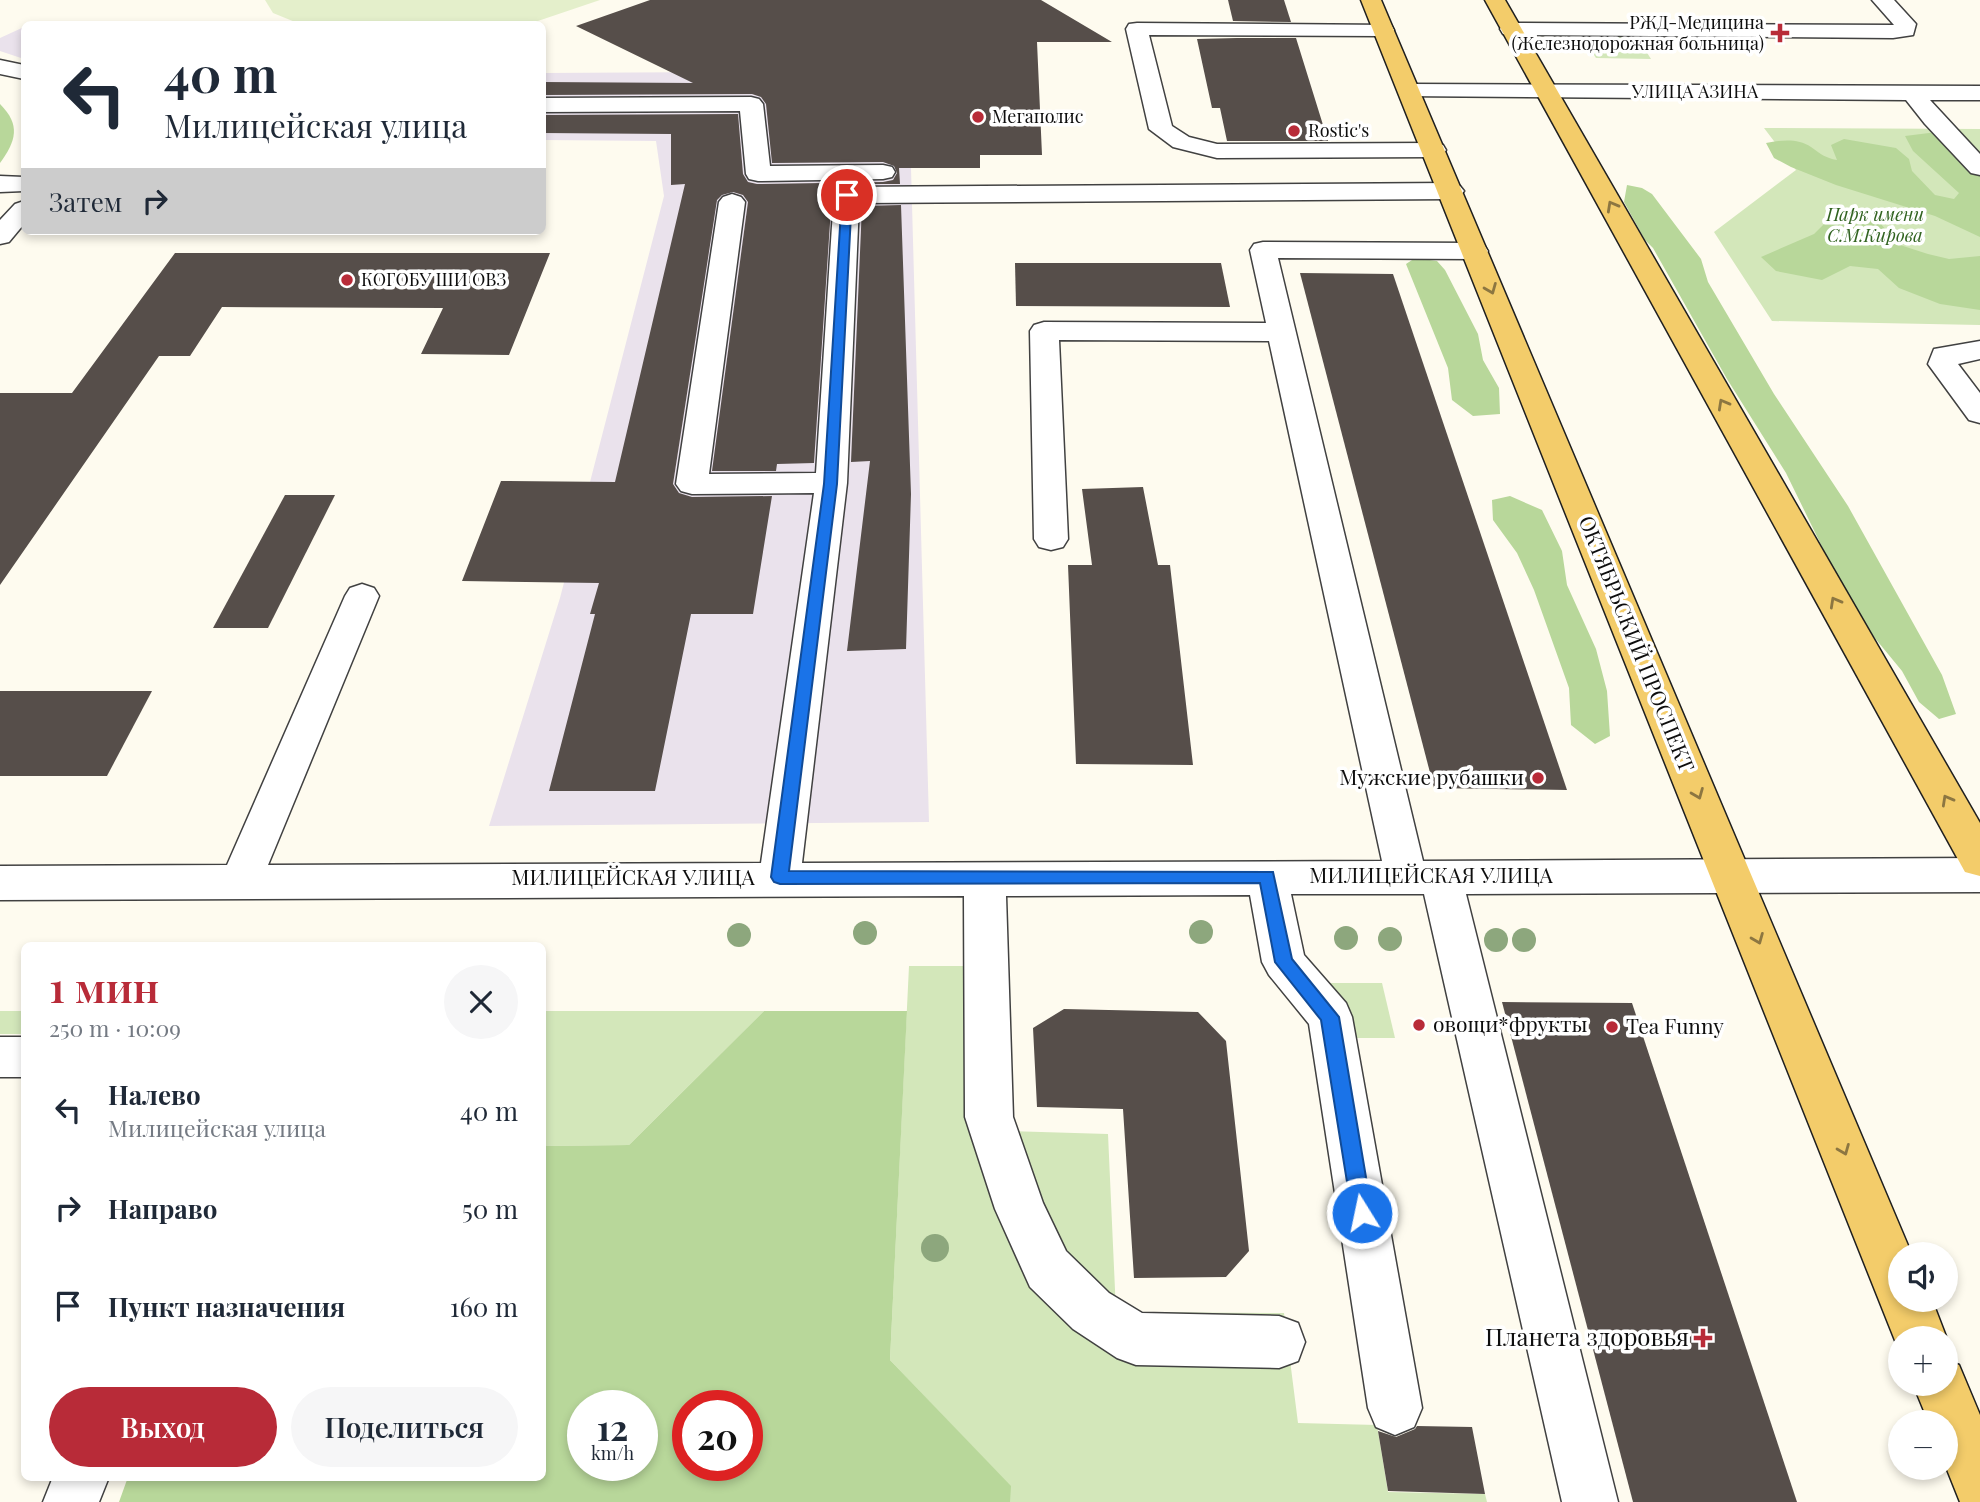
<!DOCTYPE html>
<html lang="ru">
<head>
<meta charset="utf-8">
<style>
	:root { --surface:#fff; --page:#f6f6f7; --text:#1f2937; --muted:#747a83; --accent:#b82b38 }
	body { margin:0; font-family:"Playfair Display",serif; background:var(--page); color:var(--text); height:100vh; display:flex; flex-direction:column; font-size:26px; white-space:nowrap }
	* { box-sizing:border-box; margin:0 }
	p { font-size:23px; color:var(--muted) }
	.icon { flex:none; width:38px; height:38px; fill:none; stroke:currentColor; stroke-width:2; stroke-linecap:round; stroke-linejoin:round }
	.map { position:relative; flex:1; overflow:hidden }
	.drawer { position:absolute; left:21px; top:942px; width:525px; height:539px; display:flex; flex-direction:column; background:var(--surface); border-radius:10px; box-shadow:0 4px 10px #0003 }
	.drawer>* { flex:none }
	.guide { position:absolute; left:21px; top:21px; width:525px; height:214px; border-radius:10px; box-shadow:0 4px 10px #0003; background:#fff; color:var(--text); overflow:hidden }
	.buttons { position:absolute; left:1888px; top:1242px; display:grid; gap:14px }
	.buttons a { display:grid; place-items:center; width:70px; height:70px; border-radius:50%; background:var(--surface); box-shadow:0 4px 10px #0003; font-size:35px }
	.speed { position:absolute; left:567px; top:1390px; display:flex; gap:14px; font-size:35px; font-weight:700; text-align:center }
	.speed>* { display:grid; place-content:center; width:91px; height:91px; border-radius:50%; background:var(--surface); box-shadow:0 4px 10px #0003; line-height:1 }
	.speed small { font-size:18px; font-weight:400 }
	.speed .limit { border:10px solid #d22; background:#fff; color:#111 }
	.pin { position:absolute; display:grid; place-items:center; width:60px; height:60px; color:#fff; margin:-30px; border:4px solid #fff; border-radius:50%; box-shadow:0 2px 7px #0007 }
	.me { position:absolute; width:77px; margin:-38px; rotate:350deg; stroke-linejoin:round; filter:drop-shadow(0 0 5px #0008) }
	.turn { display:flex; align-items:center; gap:24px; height:147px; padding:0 28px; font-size:32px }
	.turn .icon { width:91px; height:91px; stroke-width:2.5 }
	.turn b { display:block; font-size:49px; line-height:60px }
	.then { display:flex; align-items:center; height:66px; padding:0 28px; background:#0003; gap:14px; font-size:26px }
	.round { display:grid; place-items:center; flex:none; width:74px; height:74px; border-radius:37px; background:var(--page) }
	.headline { display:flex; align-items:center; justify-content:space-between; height:119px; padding:0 28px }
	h1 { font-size:42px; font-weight:600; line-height:52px; color:var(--accent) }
	.primary-button { display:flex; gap:14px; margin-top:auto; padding:14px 28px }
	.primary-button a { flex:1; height:80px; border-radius:42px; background:var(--accent); color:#fff; font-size:28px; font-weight:600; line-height:80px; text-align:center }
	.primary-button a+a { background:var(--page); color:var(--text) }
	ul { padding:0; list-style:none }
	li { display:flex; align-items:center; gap:21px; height:98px; padding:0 28px }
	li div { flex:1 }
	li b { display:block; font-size:26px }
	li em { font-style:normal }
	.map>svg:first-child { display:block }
</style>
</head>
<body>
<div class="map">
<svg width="1980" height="1502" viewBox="0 0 1980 1502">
	<rect width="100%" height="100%" fill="#fefbef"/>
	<!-- industrial -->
	<g fill="#eae2ec">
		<path d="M 24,27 L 24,59 L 0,51 L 0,38 Z"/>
		<path d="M 919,71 L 911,168 L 929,822 L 489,826 L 560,598 L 664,196 L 656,141 L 543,140 L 543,73 Z"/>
	</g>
	<!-- green -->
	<g fill="#d3e7ba">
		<path d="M 1582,37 L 1637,37 L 1651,59 L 1596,58 Z"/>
		<path d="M 1764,128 L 1980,129 L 1980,325 L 1772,321 L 1714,232 L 1796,170 Z"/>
		<path d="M 909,966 L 1005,966 L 1009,1131 L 1108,1134 L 1116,1312 L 1284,1313 L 1298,1423 L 1377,1425 L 1388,1492 L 1485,1494 L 1487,1502 L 1010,1502 L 1010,1486 L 890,1360 Z"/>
		<path d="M 1302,983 L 1382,983 L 1395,1038 L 1333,1038 Z"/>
		<rect x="0" y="1011" width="24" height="23"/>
		<path d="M 542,1011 L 764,1011 L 629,1145 L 543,1146 Z"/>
	</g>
	<!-- forest -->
	<g fill="#b8d79a" fill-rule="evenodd">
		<path d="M 0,104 C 21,125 16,141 0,163 Z"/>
		<path d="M 1937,132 L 1980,175 L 1980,237 L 1935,216 L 1836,185 L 1791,167 L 1774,158 L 1766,143 C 1781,140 1798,138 1811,147 C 1821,154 1825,158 1837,160 L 1831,145 L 1844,139 L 1896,148 L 1909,159 L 1912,171 L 1935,195 L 1954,199 L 1959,193 L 1913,151 L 1905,136 Z"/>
		<path d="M 1627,185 L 1642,188 L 1652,194 L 1701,259 L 1708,282 L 1774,394 L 1848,506 L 1942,675 L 1956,714 L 1939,719 L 1919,702 L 1902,671 L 1874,637 L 1829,561 L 1786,473 L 1727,379 L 1653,248 L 1645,240 L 1624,202 Z"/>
		<path d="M 1846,214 L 1878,221 L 1900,245 L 1928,254 L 1949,259 L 1980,256 L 1980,310 L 1940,304 L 1899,288 L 1878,269 L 1850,266 L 1822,280 L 1776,271 L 1761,257 L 1814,234 L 1829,219 Z"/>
		<path d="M 1415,258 L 1437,261 L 1445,270 L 1478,334 L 1483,360 L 1499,388 L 1500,414 L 1473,416 L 1452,400 L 1448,368 L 1406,264 Z"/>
		<path d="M 1510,496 L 1542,510 L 1562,551 L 1567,585 L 1596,649 L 1607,691 L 1610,736 L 1595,744 L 1571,725 L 1569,688 L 1534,590 L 1517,553 L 1493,520 L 1492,500 Z"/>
		<path d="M 764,1011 L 907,1011 L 890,1360 L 1011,1486 L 1010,1502 L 119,1502 L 128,1477 L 542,1477 L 543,1146 L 629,1145 ZM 642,1405 L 642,1465 L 583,1465 L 583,1405 ZM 747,1405 L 747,1465 L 688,1465 L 688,1405 Z"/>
	</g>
	<!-- pitch -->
	<path fill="#e4efcb" d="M 265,0 L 600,0 L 529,24 L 300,24 L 273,13 Z"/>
	<!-- building -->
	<g fill="#564e4a">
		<path d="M 650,0 L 1041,0 L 1112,42 L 1037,42 L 1042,155 L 980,155 L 980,168 L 899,168 L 900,184 L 847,184 L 837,188 L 832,193 L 814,463 L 777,464 L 776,471 L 712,471 L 748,202 L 743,195 L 733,192 L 722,195 L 717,200 L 673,484 L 679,493 L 692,497 L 772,496 L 753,614 L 691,614 L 655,791 L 549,791 L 595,614 L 590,614 L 599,583 L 462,581 L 501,481 L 615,482 L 685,184 L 671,185 L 671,134 L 542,133 L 542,115 L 738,114 L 743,174 L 748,182 L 757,184 L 883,182 L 893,180 L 897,173 L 894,166 L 883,162 L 772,163 L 766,104 L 761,97 L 752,94 L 542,95 L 542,82 L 693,83 L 576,26 Z"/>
		<path d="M 1228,0 L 1284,0 L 1291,22 L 1233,21 Z"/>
		<path d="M 1237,38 L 1296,38 L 1328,141 L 1227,141 L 1220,108 L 1212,108 L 1197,39 Z"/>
		<path d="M 901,205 L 911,494 L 906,649 L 847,651 L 870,461 L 851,462 L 862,206 Z"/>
		<path d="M 175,253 L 550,253 L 509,355 L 421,354 L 443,308 L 222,307 L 190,356 L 159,356 L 0,585 L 0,393 L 72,393 Z"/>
		<path d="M 1015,263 L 1221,263 L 1230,307 L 1016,306 Z"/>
		<path d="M 1300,273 L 1393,274 L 1567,790 L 1434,788 Z"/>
		<path d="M 1143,487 L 1158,565 L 1170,565 L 1193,765 L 1076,764 L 1068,565 L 1092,565 L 1082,489 Z"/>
		<path d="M 285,495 L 335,495 L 268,628 L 213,628 Z"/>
		<path d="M 0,691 L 152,691 L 107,776 L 0,776 Z"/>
		<path d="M 1502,1002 L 1632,1003 L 1797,1502 L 1633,1502 Z"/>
		<path d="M 1064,1009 L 1198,1012 L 1226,1041 L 1249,1251 L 1226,1277 L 1134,1278 L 1123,1109 L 1037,1107 L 1033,1028 Z"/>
		<path d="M 1417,1426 L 1472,1427 L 1485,1494 L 1388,1491 L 1378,1431 L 1396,1437 L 1415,1429 Z"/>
	</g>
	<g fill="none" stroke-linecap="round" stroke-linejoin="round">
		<defs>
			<g id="minor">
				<path d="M 1872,0 L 1894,0 L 1916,24 L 1913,35 L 1893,38 L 1511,35 L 1503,34 L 1500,29 L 1503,24 L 1511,23 L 1894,25 Z"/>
				<path d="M 1137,23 L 1391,25 L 1394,30 L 1391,35 L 1383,36 L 1149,35 L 1172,126 L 1189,137 L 1217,144 L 1434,143 L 1443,145 L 1446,150 L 1443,155 L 1434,157 L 1217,158 L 1173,147 L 1149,129 L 1126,29 L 1129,24 Z"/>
				<path d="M 0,60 L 24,65 L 24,79 L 0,74 Z"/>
				<path d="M 1410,84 L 1980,86 L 1980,100 L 1930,100 L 1980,154 L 1980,175 L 1971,173 L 1925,124 L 1906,100 L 1402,96 L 1399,91 L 1402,86 Z"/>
				<path d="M 751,97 L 759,99 L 763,104 L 770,166 L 883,165 L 892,167 L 895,172 L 892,177 L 883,179 L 758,181 L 749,179 L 746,174 L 740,111 L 542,112 L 542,98 Z"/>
				<path d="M 0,176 L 24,177 L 24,191 L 0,192 Z"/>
				<path d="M 1451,183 L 1460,186 L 1464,191 L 1460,196 L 1451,199 L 859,203 L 847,483 L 802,863 L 1382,861 L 1269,341 L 1059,340 L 1068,539 L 1063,547 L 1051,550 L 1039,547 L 1034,539 L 1030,331 L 1034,325 L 1044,322 L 1266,323 L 1250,250 L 1254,244 L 1263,242 L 1475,243 L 1484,245 L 1488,251 L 1484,257 L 1475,259 L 1278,258 L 1423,861 L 1980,858 L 1980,892 L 1466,894 L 1618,1502 L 1562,1502 L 1424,894 L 1291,894 L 1304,955 L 1346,1003 L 1352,1017 L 1422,1408 L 1414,1427 L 1395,1435 L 1376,1427 L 1368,1408 L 1309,1024 L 1269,975 L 1262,962 L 1250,895 L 1006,896 L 1013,1117 L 1043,1203 L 1066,1251 L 1109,1293 L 1142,1313 L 1279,1316 L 1298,1323 L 1305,1342 L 1298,1361 L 1279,1368 L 1136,1365 L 1117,1358 L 1073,1329 L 1030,1287 L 995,1209 L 965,1117 L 964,896 L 0,900 L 0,866 L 227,865 L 345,596 L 350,588 L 362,584 L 374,588 L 379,596 L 268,865 L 761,863 L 814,493 L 692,494 L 681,491 L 676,484 L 719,202 L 723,197 L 732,194 L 741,197 L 745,202 L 709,474 L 816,473 L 834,195 L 838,190 L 847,187 Z"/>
				<path d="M 24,201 L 24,224 L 9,242 L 0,244 L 0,220 L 15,204 Z"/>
				<path d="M 1980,341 L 1980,359 L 1958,364 L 1980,393 L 1980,423 L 1969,420 L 1928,364 L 1934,349 Z"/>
				<rect x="0" y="1037" width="24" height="40"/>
				<path d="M 53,1477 L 109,1477 L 99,1502 L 43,1502 Z"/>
			</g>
			<g id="major">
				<path d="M 1361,0 L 1381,0 L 1912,1255 L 1900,1255 L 1900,1300 L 1932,1300 L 1947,1339 L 1946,1342 L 1946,1339 L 1900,1339 L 1900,1353 Z"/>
				<path d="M 1485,0 L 1505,0 L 1980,823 L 1980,876 L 1965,872 Z"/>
				<path d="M 1946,1360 L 1959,1365 L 1980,1415 L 1980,1502 L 1960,1502 L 1946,1467 L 1946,1423 L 1929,1423 L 1913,1384 L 1946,1384 Z"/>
			</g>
		</defs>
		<!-- minor casing -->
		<use href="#minor" stroke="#414141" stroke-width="3"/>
		<!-- major casing -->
		<use href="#major" stroke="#1f1f1f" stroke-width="3"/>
		<!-- minor -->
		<use href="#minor" fill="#fff" fill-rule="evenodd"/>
		<!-- major -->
		<use href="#major" fill="#f3cc6a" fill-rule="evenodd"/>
	</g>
	<!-- trees -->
	<g fill="#8da77d">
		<circle cx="1201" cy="932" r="12"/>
		<circle cx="865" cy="933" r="12"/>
		<circle cx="739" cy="935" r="12"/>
		<circle cx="1346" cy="938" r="12"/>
		<circle cx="1390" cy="939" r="12"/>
		<circle cx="1496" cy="940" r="12"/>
		<circle cx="1524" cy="940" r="12"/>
		<circle cx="935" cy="1248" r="14"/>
	</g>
	<!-- one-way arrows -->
	<defs><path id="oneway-chevron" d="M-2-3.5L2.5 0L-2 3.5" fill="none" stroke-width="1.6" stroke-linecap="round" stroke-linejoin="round" transform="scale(1.75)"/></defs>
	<g stroke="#8c7641">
		<use href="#oneway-chevron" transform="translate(1612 206) rotate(-119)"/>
		<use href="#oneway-chevron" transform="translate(1491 289) rotate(68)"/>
		<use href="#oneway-chevron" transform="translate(1723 404) rotate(-119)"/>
		<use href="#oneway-chevron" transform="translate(1835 602) rotate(-119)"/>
		<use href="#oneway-chevron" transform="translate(1698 794) rotate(68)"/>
		<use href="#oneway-chevron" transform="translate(1947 800) rotate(-119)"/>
		<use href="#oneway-chevron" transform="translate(1758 939) rotate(68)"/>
		<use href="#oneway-chevron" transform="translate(1844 1150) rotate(68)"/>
	</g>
	<!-- route -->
	<path fill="#1a73e8" stroke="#114b97" stroke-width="2" d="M 847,192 L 852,195 L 837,484 L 789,871 L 1273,872 L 1292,959 L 1339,1017 L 1372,1213 L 1369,1220 L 1362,1223 L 1355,1220 L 1352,1213 L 1321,1020 L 1275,962 L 1260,883 L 780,884 L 774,882 L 771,877 L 824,484 L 842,195 Z"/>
	<!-- markers -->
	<g fill="#b82b38" stroke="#fff" stroke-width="2.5">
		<path d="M1776.5 22.5h7v7h7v7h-7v7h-7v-7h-7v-7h7z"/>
		<circle cx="978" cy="117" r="7"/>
		<circle cx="1294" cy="131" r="7"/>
		<circle cx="347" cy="280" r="7"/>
		<circle cx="1538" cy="778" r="7"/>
		<circle cx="1419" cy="1025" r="7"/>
		<circle cx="1612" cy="1027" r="7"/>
		<path d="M1699.5 1327.5h7v7h7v7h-7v7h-7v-7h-7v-7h7z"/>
	</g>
	<g text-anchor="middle" stroke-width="7" stroke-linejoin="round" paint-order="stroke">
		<!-- far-poi labels -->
		<g font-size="18" fill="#0e0e0e" stroke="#fff" text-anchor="start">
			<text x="1764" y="29" text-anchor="end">РЖД-Медицина<tspan x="1764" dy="21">(Железнодорожная больница)</tspan></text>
			<text x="992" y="123">Мегаполис</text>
			<text x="1308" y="137">Rostiс's</text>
			<text x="361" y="286">КОГОБУ ШИ ОВЗ</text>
		</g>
		<!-- far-street labels -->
		<g font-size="18" fill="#0e0e0e" stroke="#fff">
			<text x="1695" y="98">УЛИЦА АЗИНА</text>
		</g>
		<!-- far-park labels -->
		<g font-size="18" font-style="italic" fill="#316320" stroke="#fff">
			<text x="1875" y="221">Парк имени<tspan x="1875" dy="21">С.М.Кирова</tspan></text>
		</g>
		<!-- street labels -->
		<g font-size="21" fill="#0e0e0e" stroke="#fff">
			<text transform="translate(1636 644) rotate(68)" y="7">ОКТЯБРЬСКИЙ ПРОСПЕКТ</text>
			<text x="1431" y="883">МИЛИЦЕЙСКАЯ УЛИЦА</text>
			<text x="633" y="885">МИЛИЦЕЙСКАЯ УЛИЦА</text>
		</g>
		<!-- poi labels -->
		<g font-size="21" fill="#0e0e0e" stroke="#fff" text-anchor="start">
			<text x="1524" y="785" text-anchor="end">Мужские рубашки</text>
			<text x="1433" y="1032">овощи*фрукты</text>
			<text x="1626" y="1034">Tea Funny</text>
		</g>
		<!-- near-poi labels -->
		<g font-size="24" fill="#0e0e0e" stroke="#fff" text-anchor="end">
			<text x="1689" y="1346">Планета здоровья</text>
		</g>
	</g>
</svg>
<div class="buttons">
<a><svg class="icon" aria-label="sound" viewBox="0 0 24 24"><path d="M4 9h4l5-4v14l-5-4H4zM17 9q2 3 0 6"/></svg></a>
<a>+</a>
<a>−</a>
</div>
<div class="speed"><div>12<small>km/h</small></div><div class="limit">20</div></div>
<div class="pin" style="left:847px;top:195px;background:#d93025"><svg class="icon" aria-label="arrive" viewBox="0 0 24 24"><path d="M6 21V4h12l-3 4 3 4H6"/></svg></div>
<svg class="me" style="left:1362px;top:1213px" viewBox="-20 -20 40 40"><circle r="17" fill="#1a73e8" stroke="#fff" stroke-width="3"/><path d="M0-11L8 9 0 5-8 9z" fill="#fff"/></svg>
<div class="guide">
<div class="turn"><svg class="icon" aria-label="left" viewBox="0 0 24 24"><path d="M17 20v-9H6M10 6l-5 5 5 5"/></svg><div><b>40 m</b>Милицейская улица</div></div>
<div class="then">Затем<svg class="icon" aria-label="right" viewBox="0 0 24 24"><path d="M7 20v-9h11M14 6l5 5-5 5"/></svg></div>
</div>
<section class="drawer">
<div class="headline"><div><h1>1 мин</h1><p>250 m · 10:09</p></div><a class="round"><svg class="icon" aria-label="close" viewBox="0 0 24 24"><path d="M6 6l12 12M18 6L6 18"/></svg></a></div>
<ul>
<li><svg class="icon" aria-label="left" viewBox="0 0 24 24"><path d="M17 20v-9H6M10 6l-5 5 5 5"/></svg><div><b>Налево</b><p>Милицейская улица</p></div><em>40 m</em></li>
<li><svg class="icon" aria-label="right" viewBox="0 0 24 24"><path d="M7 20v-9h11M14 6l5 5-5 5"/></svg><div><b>Направо</b></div><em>50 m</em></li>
<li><svg class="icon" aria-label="arrive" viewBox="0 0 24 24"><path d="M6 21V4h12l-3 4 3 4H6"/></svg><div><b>Пункт назначения</b></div><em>160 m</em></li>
</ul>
<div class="primary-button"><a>Выход</a><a>Поделиться</a></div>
</section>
</div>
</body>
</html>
